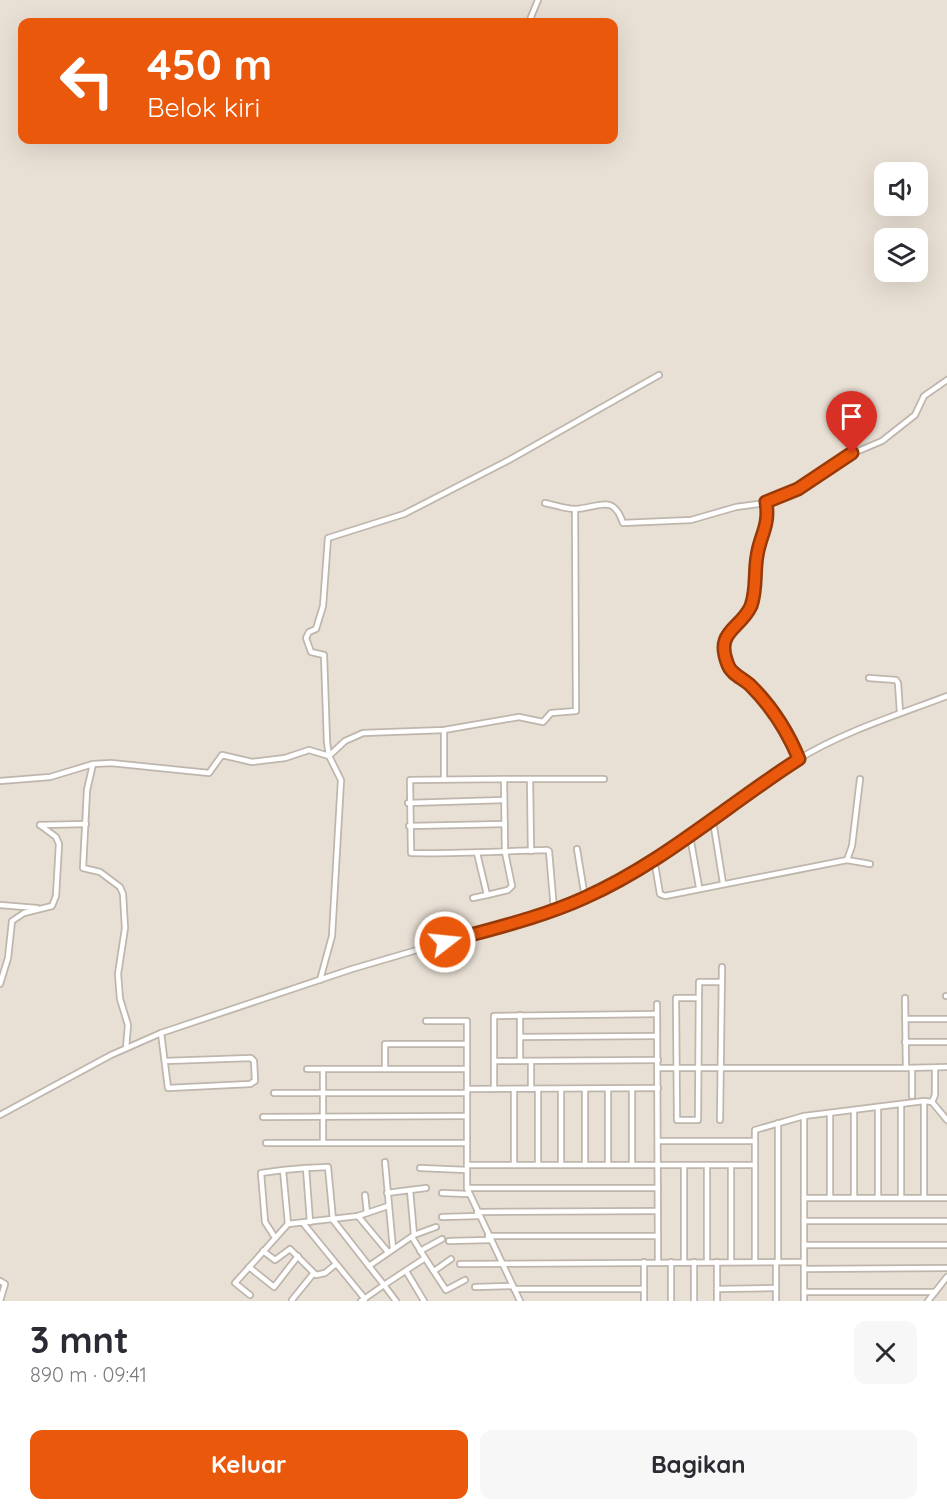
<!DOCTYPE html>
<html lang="id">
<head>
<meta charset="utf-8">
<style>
	:root { --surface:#fff; --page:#f7f7f7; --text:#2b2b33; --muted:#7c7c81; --accent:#ea580c }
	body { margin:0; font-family:Quicksand,sans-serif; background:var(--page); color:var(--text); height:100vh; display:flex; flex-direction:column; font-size:22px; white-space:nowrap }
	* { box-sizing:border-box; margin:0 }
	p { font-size:20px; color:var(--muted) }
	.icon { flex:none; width:33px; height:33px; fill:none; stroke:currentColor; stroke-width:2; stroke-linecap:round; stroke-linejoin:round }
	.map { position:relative; height:1301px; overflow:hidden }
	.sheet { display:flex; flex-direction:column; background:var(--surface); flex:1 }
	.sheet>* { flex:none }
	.top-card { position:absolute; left:18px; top:18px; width:600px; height:126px; border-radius:12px; box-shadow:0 6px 24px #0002; background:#ea580c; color:#fff; overflow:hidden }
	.controls { position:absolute; left:874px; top:162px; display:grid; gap:12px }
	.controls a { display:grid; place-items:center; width:54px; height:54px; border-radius:12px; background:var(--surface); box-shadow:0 6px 24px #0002; font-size:30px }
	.pin { position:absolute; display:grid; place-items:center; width:51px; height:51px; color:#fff; margin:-62px -26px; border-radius:50% 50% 50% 0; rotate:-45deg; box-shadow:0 0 6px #0007 }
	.pin .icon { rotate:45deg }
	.me { position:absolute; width:66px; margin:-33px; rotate:74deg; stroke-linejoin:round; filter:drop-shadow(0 0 4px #0008) }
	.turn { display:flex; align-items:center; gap:21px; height:126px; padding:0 30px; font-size:27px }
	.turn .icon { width:78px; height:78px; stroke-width:2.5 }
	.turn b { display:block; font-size:42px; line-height:51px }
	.round { display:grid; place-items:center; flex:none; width:63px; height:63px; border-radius:12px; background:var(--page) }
	.overview { display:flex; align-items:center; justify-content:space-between; height:102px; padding:0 30px }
	h1 { font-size:36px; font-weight:800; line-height:45px }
	.action { display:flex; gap:12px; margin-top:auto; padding:12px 30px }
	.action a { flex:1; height:69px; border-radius:12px; background:var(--accent); color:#fff; font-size:24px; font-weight:800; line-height:69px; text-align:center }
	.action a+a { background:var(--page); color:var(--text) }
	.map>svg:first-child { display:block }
</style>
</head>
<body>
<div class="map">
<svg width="947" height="1301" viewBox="0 0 947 1301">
	<rect width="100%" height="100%" fill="#e9e0d5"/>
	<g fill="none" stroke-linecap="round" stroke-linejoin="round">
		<defs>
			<g id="street">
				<path d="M 529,22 L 538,0"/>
				<path d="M 545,503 C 555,505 565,509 575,509 C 599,508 613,493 623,523 L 691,520 L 736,507 L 766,503"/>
				<path d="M 869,678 L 896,680 L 898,683 L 900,713"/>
				<path d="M 444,730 L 444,779"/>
				<path d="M 329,756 L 345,741 L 363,733 L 444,730 L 519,717 L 543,722 L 551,713 L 576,711 L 575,509"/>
				<path d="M 799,759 C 787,730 773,708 751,686 C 744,679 731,674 728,665 C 714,631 740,630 751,606 C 757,590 754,573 757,556 C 760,535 769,526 766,503 L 798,489 L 844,457 L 882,441 L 915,415 L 924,396 L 947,380"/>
				<path d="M 93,764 L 87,790 L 83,868 L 100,872 L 120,887 L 123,894 L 125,928 L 118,974 L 120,999 L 128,1025 L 126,1048"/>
				<path d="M 504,779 L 604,779"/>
				<path d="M 530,779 L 531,851"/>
				<path d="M 0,781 L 50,777 L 93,764 L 111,763 L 209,773 L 222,755 L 252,762 L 285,758 L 309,750 L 329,756"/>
				<path d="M 408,803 L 504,800"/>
				<path d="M 713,821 L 723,883"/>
				<path d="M 40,825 L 86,824"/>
				<path d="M 409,826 L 505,824"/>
				<path d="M 690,836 L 699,887"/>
				<path d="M 577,849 L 585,898"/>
				<path d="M 654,859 L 660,894 L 665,896 L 847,860 L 852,846 L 860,779"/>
				<path d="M 847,860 L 870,864"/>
				<path d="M 487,895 L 508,890 L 512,886 L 505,852 L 504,779 L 410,780 L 411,853 C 457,854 502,851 547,850 L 549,851 L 554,910"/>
				<path d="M 473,898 L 487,895 L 477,853"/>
				<path d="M 0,905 L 37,908"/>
				<path d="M 320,980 L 332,936 L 341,780 L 329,756 L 327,742 L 324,655 L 311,652 L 306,638 L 309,632 L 316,629 L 323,606 L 328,538 L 404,514 L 509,460 L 659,375"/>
				<path d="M 0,984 L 8,958 L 12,921 L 24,913 L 52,906 L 56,896 L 59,844 L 56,837 L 40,825"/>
				<path d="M 946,996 L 947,996"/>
				<path d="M 699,998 L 676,998 L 677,1120 L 698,1120 L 699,982 L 722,982"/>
				<path d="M 905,998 L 906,1068 L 947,1067"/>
				<path d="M 657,1004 L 658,1262"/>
				<path d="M 520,1015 L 520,1061"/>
				<path d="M 905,1019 L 947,1019"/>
				<path d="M 426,1021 L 467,1021 L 467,1188 L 520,1301"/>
				<path d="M 161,1033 L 168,1088 L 250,1084 L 255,1081 L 254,1061 L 251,1058 L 165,1061"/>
				<path d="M 520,1037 L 657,1036"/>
				<path d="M 905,1042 L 947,1042"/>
				<path d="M 494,1061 L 658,1060"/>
				<path d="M 531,1061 L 531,1089"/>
				<path d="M 658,1068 L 906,1068"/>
				<path d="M 912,1068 L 912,1096"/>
				<path d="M 307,1069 L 467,1069"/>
				<path d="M 323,1069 L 323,1143"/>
				<path d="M 385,1069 L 385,1044 L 467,1044"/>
				<path d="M 467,1089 L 658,1088"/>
				<path d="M 494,1089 L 494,1016 L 657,1014"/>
				<path d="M 514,1089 L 514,1165"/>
				<path d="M 538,1089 L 538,1165"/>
				<path d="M 561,1089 L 561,1165"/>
				<path d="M 585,1089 L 585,1165"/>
				<path d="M 608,1089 L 608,1165"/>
				<path d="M 632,1089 L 632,1165"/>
				<path d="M 274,1093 L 467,1093"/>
				<path d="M 924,1101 L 924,1198"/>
				<path d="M 932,1102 L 935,1095 L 935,1068"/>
				<path d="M 901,1104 L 901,1198"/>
				<path d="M 878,1107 L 878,1198"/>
				<path d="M 854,1110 L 854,1198"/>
				<path d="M 830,1113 L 830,1198"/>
				<path d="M 0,1115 L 111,1055 L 161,1033 L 352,969 L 554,910 C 610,888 662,856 712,821 C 740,801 767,779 797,760 C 842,732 897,715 947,696"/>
				<path d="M 804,1116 L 804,1301"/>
				<path d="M 263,1117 L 467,1116"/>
				<path d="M 720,1120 L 722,967"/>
				<path d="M 778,1123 L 778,1262"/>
				<path d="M 658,1141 L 755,1141"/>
				<path d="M 266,1143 L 467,1143"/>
				<path d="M 385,1162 L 393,1249"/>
				<path d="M 467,1165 L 755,1165"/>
				<path d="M 684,1165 L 684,1262"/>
				<path d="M 707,1165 L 707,1262"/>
				<path d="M 731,1165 L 731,1262"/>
				<path d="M 306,1168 L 328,1167 L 333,1220 L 369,1266"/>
				<path d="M 420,1168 L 467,1170"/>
				<path d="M 283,1170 L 306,1168 L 310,1222"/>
				<path d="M 467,1188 L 658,1188"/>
				<path d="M 410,1190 L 426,1188"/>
				<path d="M 442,1193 L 468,1194"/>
				<path d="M 365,1195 L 367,1213"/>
				<path d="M 804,1198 L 947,1198"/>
				<path d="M 477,1212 L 658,1211"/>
				<path d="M 358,1216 L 388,1252"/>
				<path d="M 442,1217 L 479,1216"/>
				<path d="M 804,1221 L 947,1221"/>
				<path d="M 303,1223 L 365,1299"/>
				<path d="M 414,1235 L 436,1227"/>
				<path d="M 274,1236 L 265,1222 L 261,1173 L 283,1170 L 288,1224"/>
				<path d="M 488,1236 L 658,1236"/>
				<path d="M 449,1241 L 490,1240"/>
				<path d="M 804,1245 L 947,1245"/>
				<path d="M 263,1251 L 275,1260 L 290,1249 L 316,1275 L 325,1273 L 336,1264"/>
				<path d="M 420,1251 L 442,1239"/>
				<path d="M 425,1258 L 446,1290 L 465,1280"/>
				<path d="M 671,1262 L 671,1301"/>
				<path d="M 694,1262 L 694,1301"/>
				<path d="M 717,1262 L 717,1301"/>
				<path d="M 755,1262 L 755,1130 L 804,1116 L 924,1101 L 932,1102 L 947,1120"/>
				<path d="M 776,1262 L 776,1301"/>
				<path d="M 460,1264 L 804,1262"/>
				<path d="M 249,1267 L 274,1287 L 298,1256"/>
				<path d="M 804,1269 L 947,1268"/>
				<path d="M 406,1271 L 424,1301"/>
				<path d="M 434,1271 L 451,1259"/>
				<path d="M 0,1281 L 5,1284 L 0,1301"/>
				<path d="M 475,1287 L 513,1286"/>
				<path d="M 514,1289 L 644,1289 L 644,1262"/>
				<path d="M 644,1289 L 644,1301"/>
				<path d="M 717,1289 L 776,1288"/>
				<path d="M 804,1292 L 935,1292"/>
				<path d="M 250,1295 L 235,1283 L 288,1224 L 358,1216 L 388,1206"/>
				<path d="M 292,1300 L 313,1274"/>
				<path d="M 361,1301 L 384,1285 L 369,1266 L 414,1235 L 410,1190 L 387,1193"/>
				<path d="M 396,1301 L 384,1285 L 425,1258 L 412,1237"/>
				<path d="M 928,1301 L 947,1277"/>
			</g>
		</defs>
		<!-- street casing -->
		<use href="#street" stroke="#beb6ac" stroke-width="8"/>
		<!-- street -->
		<use href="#street" stroke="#fff" stroke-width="4.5"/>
	</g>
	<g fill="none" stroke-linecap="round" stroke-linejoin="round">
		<defs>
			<path id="route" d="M 445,942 C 491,929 540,918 584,898 C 663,863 727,805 799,759 C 787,730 773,708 751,686 C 744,679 731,674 728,665 C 714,631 740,630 751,606 C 757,590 754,573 757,556 C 760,535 770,526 766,502 L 798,489 L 852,453"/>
		</defs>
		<!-- route casing -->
		<use href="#route" stroke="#983908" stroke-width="15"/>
		<!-- route -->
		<use href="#route" stroke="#ea580c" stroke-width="10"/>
	</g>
</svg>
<div class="controls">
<a><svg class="icon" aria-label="sound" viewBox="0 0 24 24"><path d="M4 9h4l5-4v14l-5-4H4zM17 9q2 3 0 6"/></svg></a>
<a><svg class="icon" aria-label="layers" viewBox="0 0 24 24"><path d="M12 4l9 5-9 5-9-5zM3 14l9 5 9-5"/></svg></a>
</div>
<div class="pin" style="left:852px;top:453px;background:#d93025"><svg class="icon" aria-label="arrive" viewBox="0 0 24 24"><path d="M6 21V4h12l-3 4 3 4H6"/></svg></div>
<svg class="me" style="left:445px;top:942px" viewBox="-20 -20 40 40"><circle r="17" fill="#ea580c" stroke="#fff" stroke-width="3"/><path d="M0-11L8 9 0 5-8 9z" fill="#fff"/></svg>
<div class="top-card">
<div class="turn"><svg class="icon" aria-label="left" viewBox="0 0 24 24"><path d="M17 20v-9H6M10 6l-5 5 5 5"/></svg><div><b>450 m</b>Belok kiri</div></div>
</div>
</div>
<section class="sheet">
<div class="overview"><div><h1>3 mnt</h1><p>890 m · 09:41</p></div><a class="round"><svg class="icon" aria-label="close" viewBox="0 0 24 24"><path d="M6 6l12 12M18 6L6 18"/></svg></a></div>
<div class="action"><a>Keluar</a><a>Bagikan</a></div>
</section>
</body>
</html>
